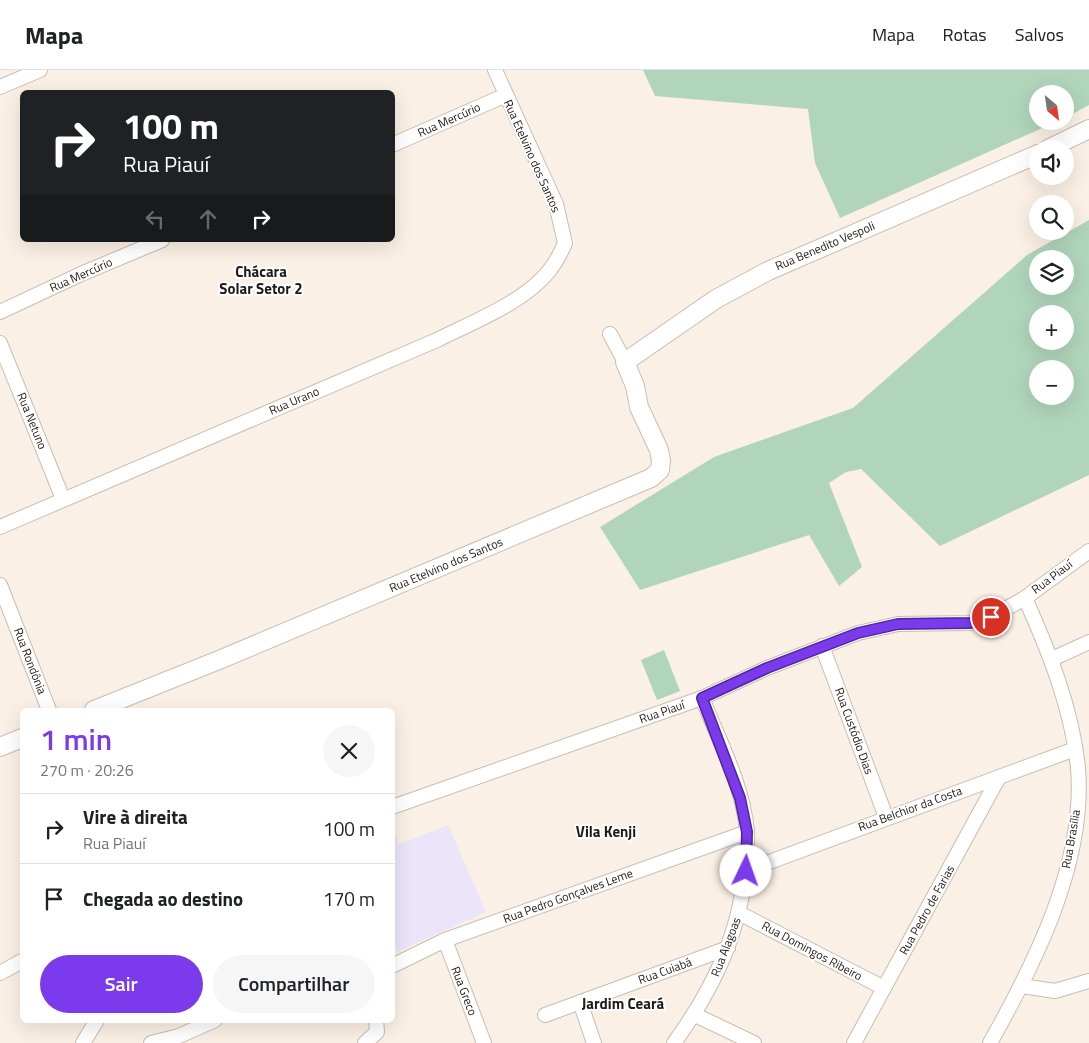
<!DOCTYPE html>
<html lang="pt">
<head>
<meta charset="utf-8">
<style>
	:root { --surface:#fff; --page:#f6f6f6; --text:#202124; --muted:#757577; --line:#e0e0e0; --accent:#7c3aed }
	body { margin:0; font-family:"Titillium Web",sans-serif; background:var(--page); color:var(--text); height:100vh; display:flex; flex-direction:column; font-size:19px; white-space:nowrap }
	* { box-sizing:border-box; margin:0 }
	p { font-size:16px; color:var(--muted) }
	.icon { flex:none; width:28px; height:28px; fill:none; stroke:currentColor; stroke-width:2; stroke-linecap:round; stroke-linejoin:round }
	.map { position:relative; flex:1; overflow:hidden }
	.details { position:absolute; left:20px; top:638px; width:375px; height:315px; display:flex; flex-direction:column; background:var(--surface); border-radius:8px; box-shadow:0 5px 20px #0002 }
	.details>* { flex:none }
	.guide { position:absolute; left:20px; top:20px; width:375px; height:152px; border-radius:8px; box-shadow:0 5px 20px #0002; background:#202124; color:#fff; overflow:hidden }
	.needle { width:32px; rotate:151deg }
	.buttons { position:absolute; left:1029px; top:15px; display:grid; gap:10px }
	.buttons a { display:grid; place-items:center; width:45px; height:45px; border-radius:50%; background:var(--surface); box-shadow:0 5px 20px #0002; font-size:25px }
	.pin { position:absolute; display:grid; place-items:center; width:42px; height:42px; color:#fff; margin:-21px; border:2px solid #fff; border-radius:50%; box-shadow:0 1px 5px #0007 }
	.me { position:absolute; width:55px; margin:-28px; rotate:3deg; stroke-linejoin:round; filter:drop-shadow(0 0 4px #0008) }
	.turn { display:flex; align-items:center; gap:18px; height:105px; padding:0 20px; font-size:22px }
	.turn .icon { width:65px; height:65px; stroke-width:2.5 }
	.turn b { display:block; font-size:35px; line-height:42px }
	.lanes { display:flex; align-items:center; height:48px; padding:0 20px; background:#0003; justify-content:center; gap:25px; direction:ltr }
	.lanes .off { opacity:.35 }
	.round { display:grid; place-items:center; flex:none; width:52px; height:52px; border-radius:26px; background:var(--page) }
	.headline { display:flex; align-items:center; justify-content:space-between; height:85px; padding:0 20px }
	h1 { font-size:30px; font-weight:600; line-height:38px; color:var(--accent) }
	.cta { display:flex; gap:10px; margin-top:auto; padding:10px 20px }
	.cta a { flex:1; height:58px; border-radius:30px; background:var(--accent); color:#fff; font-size:20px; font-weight:600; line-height:58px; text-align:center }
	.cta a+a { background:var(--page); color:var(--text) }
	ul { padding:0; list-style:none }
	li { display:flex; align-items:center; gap:15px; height:70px; padding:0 20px; border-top:1px solid var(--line) }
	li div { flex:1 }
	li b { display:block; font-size:19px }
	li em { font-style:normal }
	header { display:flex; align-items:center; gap:30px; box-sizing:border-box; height:70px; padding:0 25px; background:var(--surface); border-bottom:1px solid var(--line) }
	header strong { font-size:24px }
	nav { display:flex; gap:28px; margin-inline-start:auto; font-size:18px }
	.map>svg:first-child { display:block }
</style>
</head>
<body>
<header>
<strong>Mapa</strong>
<nav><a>Mapa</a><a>Rotas</a><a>Salvos</a></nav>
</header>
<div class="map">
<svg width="1089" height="973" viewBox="0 0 1089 973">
	<rect width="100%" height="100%" fill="#fbf0e5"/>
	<!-- education -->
	<path fill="#ece4f9" d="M 448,755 L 486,842 L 397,882 L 392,869 L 393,760 L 399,774 Z"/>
	<!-- green -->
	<g fill="#b0d5bb" fill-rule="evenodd">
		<path d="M 643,0 L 1089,0 L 1089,35 L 1065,48 L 1065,24 L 1038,24 L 1038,51 L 1058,51 L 840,148 L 815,93 L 808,39 L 655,26 Z"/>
		<path d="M 1089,150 L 1089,405 L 940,476 L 861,399 L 846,402 L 829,413 L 862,497 L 839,516 L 809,465 L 640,520 L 600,457 L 714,387 L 853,338 L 1027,185 ZM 1038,189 L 1065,189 L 1065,216 L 1038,216 ZM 1038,244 L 1065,244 L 1065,271 L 1038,271 ZM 1038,299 L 1065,299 L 1065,326 L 1038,326 Z"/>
		<path d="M 664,580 L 680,621 L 657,630 L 641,590 Z"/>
	</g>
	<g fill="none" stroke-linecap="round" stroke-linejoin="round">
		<defs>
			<g id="minor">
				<path d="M 0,17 L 40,0"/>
				<path d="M 392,75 L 506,25"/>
				<path d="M 0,242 L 81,204 L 162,170"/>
				<path d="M 610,264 L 625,292"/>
				<path d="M 0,273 L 63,429"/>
				<path d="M 0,457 L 437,270 C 475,251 531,230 554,194 C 559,187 562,180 565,173 L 556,134 L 495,0"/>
				<path d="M 0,515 L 49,640"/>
				<path d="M 822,576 L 886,747"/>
				<path d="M 1052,589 L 1089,572"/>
				<path d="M 392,737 L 702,628 L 767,598 L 858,563 L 898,554 L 970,553 L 991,547 L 1025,528 L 1089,481"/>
				<path d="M 745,801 L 1075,679"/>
				<path d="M 739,843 L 884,918"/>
				<path d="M 445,870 L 484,973"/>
				<path d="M 392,896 L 445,870 L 747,762"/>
				<path d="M 0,903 L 22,891"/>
				<path d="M 1022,916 L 1055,921 L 1089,911"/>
				<path d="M 580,932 L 594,973"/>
				<path d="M 545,945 L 728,878"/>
				<path d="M 695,945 L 754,973"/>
				<path d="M 83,973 L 97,950"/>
				<path d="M 151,973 L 179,966 L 215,950"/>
				<path d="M 365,973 L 377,962 L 376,950"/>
				<path d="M 674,973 C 714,918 743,858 746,788 C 746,779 748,770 747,761 C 743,716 719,670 702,628"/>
				<path d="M 854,973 L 999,707"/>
				<path d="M 990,973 C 1035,893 1086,792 1078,698 C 1072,638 1049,582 1025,528"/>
			</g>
			<g id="tertiary">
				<path d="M 1048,79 L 1089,59"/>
				<path d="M 94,640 L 219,590 L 651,408 L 660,400 L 661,391 L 659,380 L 639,337 L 635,316 L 625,292 L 716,229 L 768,201 L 1038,84"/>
				<path d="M 0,677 L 22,668"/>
			</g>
		</defs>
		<!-- minor casing -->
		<use href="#minor" stroke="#c8bdb3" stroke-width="16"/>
		<!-- tertiary casing -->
		<use href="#tertiary" stroke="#c8bdb3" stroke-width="20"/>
		<!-- minor -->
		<use href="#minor" stroke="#fff" stroke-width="14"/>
		<!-- tertiary -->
		<use href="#tertiary" stroke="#fff" stroke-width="18"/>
	</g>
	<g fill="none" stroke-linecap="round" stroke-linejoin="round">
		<defs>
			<path id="route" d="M 746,801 L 747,762 L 740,728 L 702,628 L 767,598 L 858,563 L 898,554 L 970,553 L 991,547"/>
		</defs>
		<!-- route casing -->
		<use href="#route" stroke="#51269a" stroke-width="12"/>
		<!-- route -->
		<use href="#route" stroke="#7c3aed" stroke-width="9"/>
	</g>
	<g text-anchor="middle" stroke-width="4" stroke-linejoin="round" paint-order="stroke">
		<!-- street labels -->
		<g font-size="12" fill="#1e1a17" stroke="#fff">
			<text transform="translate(449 50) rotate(-24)" y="4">Rua Mercúrio</text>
			<text transform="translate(532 86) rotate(66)" y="4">Rua Etelvino dos Santos</text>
			<text transform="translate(825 176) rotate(-23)" y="4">Rua Benedito Vespoli</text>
			<text transform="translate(81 205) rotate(-24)" y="4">Rua Mercúrio</text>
			<text transform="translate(294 331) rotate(-23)" y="4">Rua Urano</text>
			<text transform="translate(32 351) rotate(68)" y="4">Rua Netuno</text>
			<text transform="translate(446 495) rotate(-23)" y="4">Rua Etelvino dos Santos</text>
			<text transform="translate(1052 507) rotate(-37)" y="4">Rua Piauí</text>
			<text transform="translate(30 591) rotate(69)" y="4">Rua Rondônia</text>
			<text transform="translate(662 642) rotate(-19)" y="4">Rua Piauí</text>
			<text transform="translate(854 661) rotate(70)" y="4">Rua Custódio Dias</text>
			<text transform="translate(910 739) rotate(-20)" y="4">Rua Belchior da Costa</text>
			<text transform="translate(1071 769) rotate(-80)" y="4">Rua Brasília</text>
			<text transform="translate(568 826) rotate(-20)" y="4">Rua Pedro Gonçalves Leme</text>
			<text transform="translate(927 840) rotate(-61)" y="4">Rua Pedro de Farias</text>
			<text transform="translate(726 877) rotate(-69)" y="4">Rua Alagoas</text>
			<text transform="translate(812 881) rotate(28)" y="4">Rua Domingos Ribeiro</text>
			<text transform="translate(665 901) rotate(-20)" y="4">Rua Cuiabá</text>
			<text transform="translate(464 921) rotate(69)" y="4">Rua Greco</text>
		</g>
		<!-- quarter labels -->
		<g font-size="15" font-weight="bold" fill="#1e1a17" stroke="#fff">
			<text x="261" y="207">Chácara<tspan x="261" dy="17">Solar Setor 2</tspan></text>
			<text x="606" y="767">Vila Kenji</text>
			<text x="623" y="939">Jardim Ceará</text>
		</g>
	</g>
</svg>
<div class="buttons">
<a><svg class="needle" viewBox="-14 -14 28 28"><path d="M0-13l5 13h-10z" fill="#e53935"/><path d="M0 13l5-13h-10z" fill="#757577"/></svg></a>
<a><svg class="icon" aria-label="sound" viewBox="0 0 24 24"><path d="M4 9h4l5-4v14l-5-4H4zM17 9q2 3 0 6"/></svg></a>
<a><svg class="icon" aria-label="search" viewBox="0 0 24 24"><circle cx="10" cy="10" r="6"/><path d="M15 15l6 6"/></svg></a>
<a><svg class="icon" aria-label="layers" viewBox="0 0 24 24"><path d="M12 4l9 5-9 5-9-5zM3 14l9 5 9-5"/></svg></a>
<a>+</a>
<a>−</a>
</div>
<div class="pin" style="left:991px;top:547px;background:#d93025"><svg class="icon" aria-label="arrive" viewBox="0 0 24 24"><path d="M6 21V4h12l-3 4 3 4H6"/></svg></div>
<svg class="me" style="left:746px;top:801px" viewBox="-20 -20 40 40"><circle r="19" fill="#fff"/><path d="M0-13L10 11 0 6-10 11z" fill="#7c3aed"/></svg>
<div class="guide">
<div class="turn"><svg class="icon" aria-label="right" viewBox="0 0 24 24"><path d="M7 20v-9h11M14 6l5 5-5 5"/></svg><div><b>100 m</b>Rua Piauí</div></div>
<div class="lanes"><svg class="icon off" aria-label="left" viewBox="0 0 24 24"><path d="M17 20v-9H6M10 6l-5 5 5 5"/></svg><svg class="icon off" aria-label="ahead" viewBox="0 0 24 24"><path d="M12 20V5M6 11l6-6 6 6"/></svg><svg class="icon" aria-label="right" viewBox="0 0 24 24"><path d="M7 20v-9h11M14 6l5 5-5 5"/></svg></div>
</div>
<section class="details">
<div class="headline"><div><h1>1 min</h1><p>270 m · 20:26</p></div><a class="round"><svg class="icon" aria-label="close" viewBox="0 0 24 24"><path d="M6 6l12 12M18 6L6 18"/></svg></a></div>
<ul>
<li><svg class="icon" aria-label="right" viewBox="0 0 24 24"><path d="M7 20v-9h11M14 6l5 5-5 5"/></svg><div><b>Vire à direita</b><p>Rua Piauí</p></div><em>100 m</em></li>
<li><svg class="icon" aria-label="arrive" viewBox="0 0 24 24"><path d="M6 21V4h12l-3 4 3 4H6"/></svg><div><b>Chegada ao destino</b></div><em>170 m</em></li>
</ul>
<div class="cta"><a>Sair</a><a>Compartilhar</a></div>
</section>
</div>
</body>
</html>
